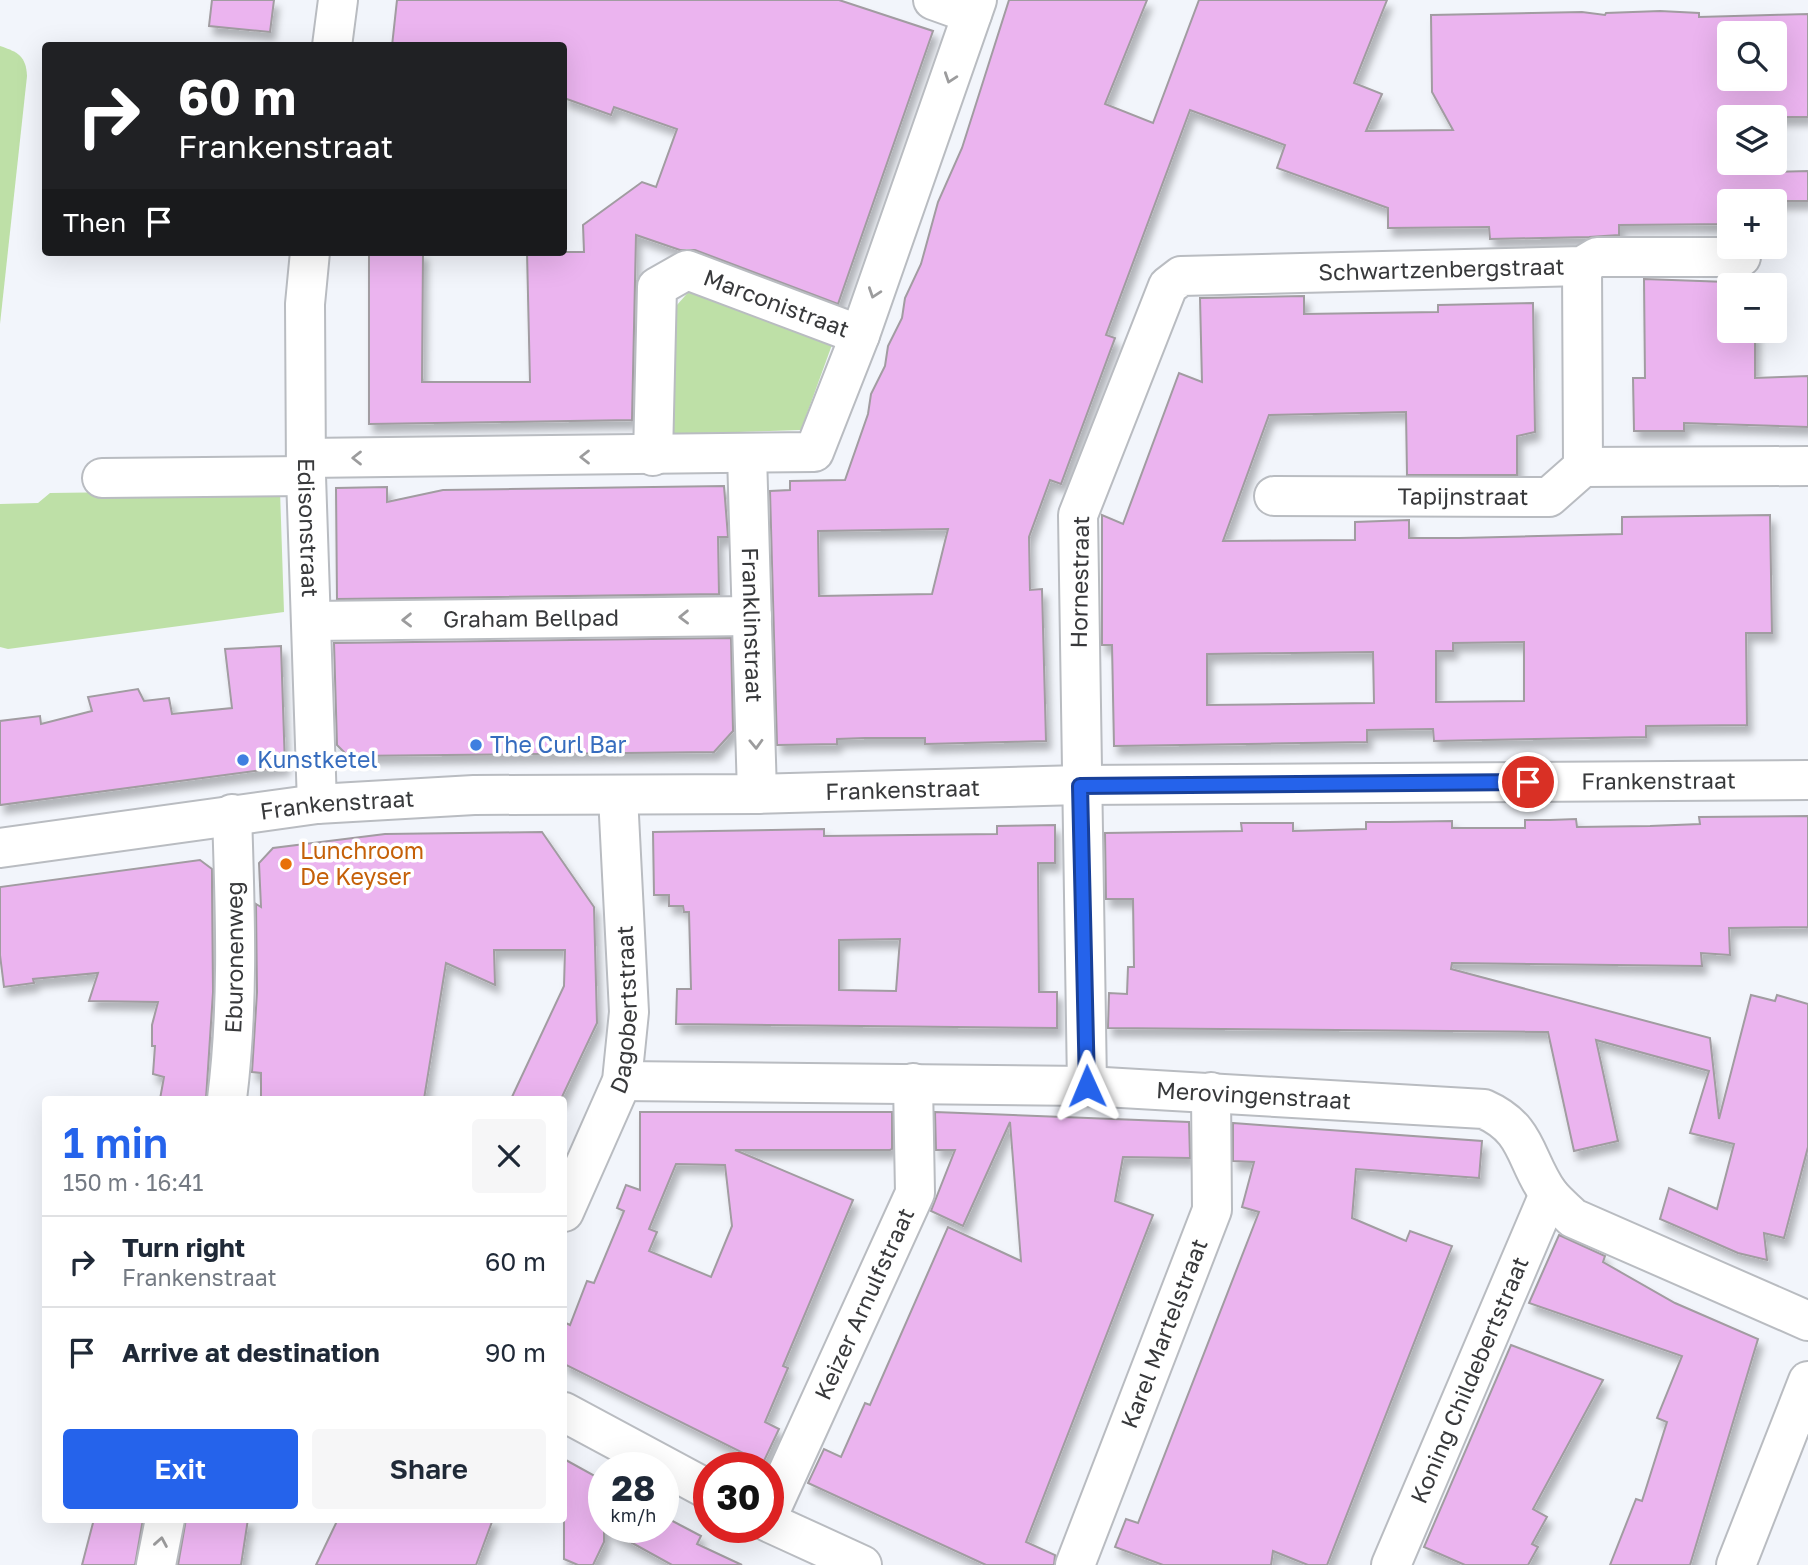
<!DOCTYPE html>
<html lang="en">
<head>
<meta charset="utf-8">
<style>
	:root { --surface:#fff; --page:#f6f6f7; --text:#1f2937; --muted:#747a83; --line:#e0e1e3; --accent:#2563eb }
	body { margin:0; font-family:"Golos Text",sans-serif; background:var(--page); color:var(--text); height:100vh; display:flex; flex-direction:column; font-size:26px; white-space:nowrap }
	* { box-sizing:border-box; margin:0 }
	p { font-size:23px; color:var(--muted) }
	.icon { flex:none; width:38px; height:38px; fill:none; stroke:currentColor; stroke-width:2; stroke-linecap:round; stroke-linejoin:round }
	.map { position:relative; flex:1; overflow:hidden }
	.details { position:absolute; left:42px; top:1096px; width:525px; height:427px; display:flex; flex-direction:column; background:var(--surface); border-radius:7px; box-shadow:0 7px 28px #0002 }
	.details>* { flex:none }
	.banner { position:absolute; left:42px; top:42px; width:525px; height:214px; border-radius:7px; box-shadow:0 7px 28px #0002; background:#202124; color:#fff; overflow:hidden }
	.fabs { position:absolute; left:1717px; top:21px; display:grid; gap:14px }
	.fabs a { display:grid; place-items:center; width:70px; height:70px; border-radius:7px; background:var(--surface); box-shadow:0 7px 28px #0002; font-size:35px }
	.speed { position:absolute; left:588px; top:1452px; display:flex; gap:14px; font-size:35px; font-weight:700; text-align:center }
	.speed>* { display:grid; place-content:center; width:91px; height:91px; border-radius:50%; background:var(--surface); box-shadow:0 7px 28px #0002; line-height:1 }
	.speed small { font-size:18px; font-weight:400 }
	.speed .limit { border:10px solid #d22; background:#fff; color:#111 }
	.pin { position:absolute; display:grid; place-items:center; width:60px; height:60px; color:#fff; margin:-30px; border:4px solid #fff; border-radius:50%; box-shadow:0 2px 7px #0007 }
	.me { position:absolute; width:77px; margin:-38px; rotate:359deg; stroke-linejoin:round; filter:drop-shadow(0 0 5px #0008) }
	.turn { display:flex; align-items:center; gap:24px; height:147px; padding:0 21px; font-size:32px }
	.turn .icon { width:91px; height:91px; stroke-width:2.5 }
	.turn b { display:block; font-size:49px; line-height:60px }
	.then { display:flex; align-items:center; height:66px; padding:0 21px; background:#0003; gap:14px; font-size:26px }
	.round { display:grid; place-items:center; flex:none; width:74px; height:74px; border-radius:7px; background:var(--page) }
	.headline { display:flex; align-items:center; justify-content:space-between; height:119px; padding:0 21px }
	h1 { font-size:42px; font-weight:600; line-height:52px; color:var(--accent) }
	.button { display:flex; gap:14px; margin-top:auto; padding:14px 21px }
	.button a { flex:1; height:80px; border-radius:7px; background:var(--accent); color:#fff; font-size:28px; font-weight:600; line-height:80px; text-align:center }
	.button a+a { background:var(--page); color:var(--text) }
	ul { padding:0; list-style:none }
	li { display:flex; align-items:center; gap:21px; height:91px; padding:0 21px; border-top:2px solid var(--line) }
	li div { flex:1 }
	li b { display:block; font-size:26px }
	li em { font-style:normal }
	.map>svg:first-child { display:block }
</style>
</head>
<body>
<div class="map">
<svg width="1808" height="1565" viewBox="0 0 1808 1565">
	<defs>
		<filter id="shadow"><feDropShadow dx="4.5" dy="8" stdDeviation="3.5" flood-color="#0004"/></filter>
	</defs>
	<rect width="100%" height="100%" fill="#f2f5fb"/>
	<!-- green -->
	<g fill="#bee0a7">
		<path d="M 0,46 C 18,52 26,56 27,76 L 0,324 Z"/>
		<path d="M 692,288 L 833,342 L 801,430 L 672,434 L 677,305 Z"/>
		<path d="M 280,490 L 284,612 L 8,649 L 0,647 L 0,504 L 38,503 L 50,493 Z"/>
	</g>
	<!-- building -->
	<g fill="#ebb4ef" stroke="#a19ca1" stroke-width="2" fill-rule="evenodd" filter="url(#shadow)">
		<path d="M 212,0 L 274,0 L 270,32 L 209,26 Z"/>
		<path d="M 397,0 L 839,0 L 933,31 L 838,304 L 695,250 L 680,250 L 636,235 L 632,420 L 369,424 L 369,252 L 423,252 L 422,382 L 530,382 L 527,252 L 584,252 L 583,225 L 642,182 L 656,187 L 677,129 L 614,107 L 611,115 L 564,98 L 564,46 L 392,46 Z"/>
		<path d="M 1009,0 L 1147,0 L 1105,104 L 1153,123 L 1199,0 L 1387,0 L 1354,83 L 1382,94 L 1366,131 L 1453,130 L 1432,92 L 1431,15 L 1582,12 L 1605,15 L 1606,13 L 1660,11 L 1699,13 L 1699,17 L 1808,14 L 1808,117 L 1729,117 L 1729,173 L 1808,171 L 1808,201 L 1729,201 L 1729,224 L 1619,225 L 1619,235 L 1589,237 L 1490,239 L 1489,227 L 1388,228 L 1388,208 L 1277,168 L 1285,145 L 1190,110 L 1106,335 L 1115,338 L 1061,484 L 1050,480 L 1029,537 L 1030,590 L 1042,589 L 1046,741 L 925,744 L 925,738 L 865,738 L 837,739 L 837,744 L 777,745 L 770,491 L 790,490 L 790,481 L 845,480 L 868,414 L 871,394 L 885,366 L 888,346 L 902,318 L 905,298 L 921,264 L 938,202 L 962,148 ZM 1729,33 L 1774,33 L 1774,79 L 1729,79 ZM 948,529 L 932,594 L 819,596 L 818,531 Z"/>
		<path d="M 1644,279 L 1755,283 L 1755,285 L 1729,285 L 1729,331 L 1755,331 L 1755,378 L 1808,376 L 1808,427 L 1684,423 L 1684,431 L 1634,431 L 1633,378 L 1645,378 Z"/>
		<path d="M 1304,296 L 1304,314 L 1438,312 L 1438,305 L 1533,303 L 1535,432 L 1517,436 L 1517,475 L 1407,475 L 1406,412 L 1269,415 L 1223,541 L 1355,540 L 1355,522 L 1409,520 L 1409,538 L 1459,538 L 1622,534 L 1622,517 L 1770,515 L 1772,633 L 1746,633 L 1747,725 L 1646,726 L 1646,737 L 1434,741 L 1433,729 L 1367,730 L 1367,742 L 1114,746 L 1112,645 L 1102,645 L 1102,515 L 1123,524 L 1179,373 L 1202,382 L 1200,298 ZM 1524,642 L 1524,701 L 1436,702 L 1436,651 L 1453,651 L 1453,643 ZM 1373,652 L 1374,703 L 1207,705 L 1207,654 Z"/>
		<path d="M 724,486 L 728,537 L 718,537 L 719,594 L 337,599 L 336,488 L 387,487 L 387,502 L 443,490 Z"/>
		<path d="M 731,638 L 733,731 L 714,752 L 348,756 L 337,745 L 334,643 Z"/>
		<path d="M 281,646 L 285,767 L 0,805 L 0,721 L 40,716 L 41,724 L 92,711 L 88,697 L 138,689 L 144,701 L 169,698 L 172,714 L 232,708 L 225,649 Z"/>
		<path d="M 1808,816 L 1808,927 L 1729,928 L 1730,955 L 1701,953 L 1702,966 L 1452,963 L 1451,969 L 1710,1038 L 1719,1119 L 1751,995 L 1775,1001 L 1777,995 L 1808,1004 L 1808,1147 L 1784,1238 L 1764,1233 L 1767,1260 L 1738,1253 L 1660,1219 L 1669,1188 L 1717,1209 L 1734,1144 L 1690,1133 L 1709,1071 L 1596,1040 L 1618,1141 L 1574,1151 L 1548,1032 L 1108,1028 L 1109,993 L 1127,994 L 1128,967 L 1134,967 L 1133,899 L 1106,899 L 1105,833 L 1242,831 L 1241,823 L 1293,823 L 1293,831 L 1366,829 L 1366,822 L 1389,822 L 1452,821 L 1452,828 L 1525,828 L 1525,820 L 1550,820 L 1576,819 L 1577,827 L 1650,826 L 1700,824 L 1699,817 Z"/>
		<path d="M 1055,825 L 1055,863 L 1038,863 L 1039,992 L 1057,992 L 1057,1028 L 676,1024 L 677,989 L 691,989 L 689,912 L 684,912 L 683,906 L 669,906 L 669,895 L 654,895 L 653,832 L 824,829 L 824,836 L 997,834 L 997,826 ZM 900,939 L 896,991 L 839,990 L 839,940 Z"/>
		<path d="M 542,832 L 594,907 L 597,1023 L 561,1099 L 511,1099 L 564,986 L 565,950 L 494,950 L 495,985 L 446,963 L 424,1099 L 261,1099 L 261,1073 L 252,1072 L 257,992 L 256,904 L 261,907 L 259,863 L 273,848 L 385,834 Z"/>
		<path d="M 200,860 L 212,869 L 212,886 L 213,992 L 206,1099 L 160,1099 L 164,1077 L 153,1074 L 155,1046 L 152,1046 L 152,1025 L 158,1002 L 89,1001 L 98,973 L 33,979 L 34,983 L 4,987 L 0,955 L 0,887 Z"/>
		<path d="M 640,1112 L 892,1112 L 892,1149 L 890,1150 L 735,1150 L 853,1200 L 783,1366 L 788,1368 L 765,1422 L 779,1429 L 763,1463 L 564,1364 L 564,1322 L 570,1325 L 587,1281 L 594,1283 L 624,1211 L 617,1208 L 626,1185 L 640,1190 ZM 676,1164 L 725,1165 L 732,1226 L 711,1277 L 649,1251 L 657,1232 L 649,1229 Z"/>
		<path d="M 935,1112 L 1189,1122 L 1190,1158 L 1123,1157 L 1115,1201 L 1153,1215 L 1026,1542 L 1055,1555 L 1054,1565 L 986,1565 L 808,1483 L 824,1449 L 841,1457 L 865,1403 L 870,1405 L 948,1227 L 1021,1261 L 1010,1122 L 963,1226 L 931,1211 L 955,1150 L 936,1150 Z"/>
		<path d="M 1233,1123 L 1482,1141 L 1479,1178 L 1356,1169 L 1352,1218 L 1406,1241 L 1410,1231 L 1452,1246 L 1327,1565 L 1308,1565 L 1273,1551 L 1271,1565 L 1163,1565 L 1115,1547 L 1126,1519 L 1138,1523 L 1259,1212 L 1242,1207 L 1254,1162 L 1233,1161 Z"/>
		<path d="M 1559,1235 L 1605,1256 L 1603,1262 L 1675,1303 L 1758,1339 L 1690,1565 L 1610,1565 L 1636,1499 L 1642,1501 L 1667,1422 L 1657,1418 L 1682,1356 L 1529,1303 Z"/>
		<path d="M 1511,1345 L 1603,1380 L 1533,1509 L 1547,1517 L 1532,1544 L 1538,1547 L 1528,1565 L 1465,1565 L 1424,1547 Z"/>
		<path d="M 564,1459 L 604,1481 L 604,1542 L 593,1565 L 578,1565 L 564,1559 Z"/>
		<path d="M 663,1516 L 701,1536 L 697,1544 L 742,1565 L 672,1565 L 605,1528 L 663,1528 Z"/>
		<path d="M 94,1519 L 143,1519 L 135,1565 L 82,1565 Z"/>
		<path d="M 186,1519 L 248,1519 L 241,1565 L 178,1565 Z"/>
		<path d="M 338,1519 L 493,1519 L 476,1565 L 316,1565 Z"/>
	</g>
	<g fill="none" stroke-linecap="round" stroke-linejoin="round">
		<defs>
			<g id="minor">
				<path d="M 933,0 L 972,14"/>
				<path d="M 332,46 L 338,0"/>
				<path id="s1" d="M 310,252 L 305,304 L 306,476 L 317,804"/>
				<path d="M 1582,266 L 1583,467"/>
				<path id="s2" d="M 747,455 L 757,794"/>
				<path id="s3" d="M 653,456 L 657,287 L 687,270 L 860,335"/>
				<path d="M 306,458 L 814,452 L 860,335 L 977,0"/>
				<path d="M 102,478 L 306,476"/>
				<path id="s4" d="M 1274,496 L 1549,497 L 1583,467 L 1808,466"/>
				<path id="s5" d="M 311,621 L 752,616"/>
				<path id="s6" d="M 0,848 L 317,804 L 474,795 L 757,794 L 1080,785 L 1808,780"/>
				<path id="s7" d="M 622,1081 L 1087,1086 L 1484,1109 C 1529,1129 1524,1159 1549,1194 C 1556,1203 1565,1210 1573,1218 L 1808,1321"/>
				<path id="s8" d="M 1087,1086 L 1078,515 L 1168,286 L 1181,276 L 1582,266 L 1597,257 L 1741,257"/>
				<path id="s9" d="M 227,1099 C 239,1004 235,909 232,814"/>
				<path id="s10" d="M 564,1212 L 622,1081 L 629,1012 L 618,796"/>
				<path d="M 564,1412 L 709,1490"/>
				<path id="s11" d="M 768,1516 L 915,1193 L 913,1083"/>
				<path d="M 768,1522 L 862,1565"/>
				<path d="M 156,1565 L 165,1519"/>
				<path id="s12" d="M 1075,1565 L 1212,1210 L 1211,1092"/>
				<path id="s13" d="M 1391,1565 L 1549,1194"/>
				<path d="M 1736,1565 L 1808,1381"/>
			</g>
		</defs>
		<!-- minor casing -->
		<use href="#minor" stroke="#b9bcc1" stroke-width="42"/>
		<!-- minor -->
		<use href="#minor" stroke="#fff" stroke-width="38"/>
	</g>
	<!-- one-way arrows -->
	<defs><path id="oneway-chevron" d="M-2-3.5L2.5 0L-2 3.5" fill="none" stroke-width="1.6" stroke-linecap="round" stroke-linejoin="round" transform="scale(1.75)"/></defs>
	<g stroke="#9c9c9d">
		<use href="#oneway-chevron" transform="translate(950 78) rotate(109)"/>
		<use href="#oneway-chevron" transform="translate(874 293) rotate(109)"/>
		<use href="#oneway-chevron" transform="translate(585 457) rotate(180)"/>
		<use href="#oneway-chevron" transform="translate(357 458) rotate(180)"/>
		<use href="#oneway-chevron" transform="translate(684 617) rotate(179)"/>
		<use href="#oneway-chevron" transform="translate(407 620) rotate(179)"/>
		<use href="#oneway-chevron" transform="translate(756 744) rotate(88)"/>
		<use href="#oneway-chevron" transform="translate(161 1542) rotate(-80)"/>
	</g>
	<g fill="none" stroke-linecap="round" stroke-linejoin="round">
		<defs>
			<path id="route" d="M 1087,1086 L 1080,786 L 1528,782"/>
		</defs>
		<!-- route casing -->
		<use href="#route" stroke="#184099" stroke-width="18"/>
		<!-- route -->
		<use href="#route" stroke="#2563eb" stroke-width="12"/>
	</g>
	<!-- markers -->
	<g fill="#3f7fe0" stroke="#fff" stroke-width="2.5">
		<circle cx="476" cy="745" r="7"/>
		<circle cx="243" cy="760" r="7"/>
	</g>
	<circle fill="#e8710a" stroke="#fff" stroke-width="2.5" cx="286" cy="864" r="7"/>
	<g text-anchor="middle" stroke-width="7" stroke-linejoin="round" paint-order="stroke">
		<!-- street labels -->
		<g font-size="23" fill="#38393b" stroke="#fff">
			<text dy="8" stroke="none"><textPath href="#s8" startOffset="1094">Schwartzenbergstraat</textPath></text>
			<text dy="8" stroke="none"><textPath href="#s3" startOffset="299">Marconistraat</textPath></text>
			<text dy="8" stroke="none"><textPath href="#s4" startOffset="189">Tapijnstraat</textPath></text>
			<text dy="8" stroke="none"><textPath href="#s1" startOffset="276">Edisonstraat</textPath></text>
			<text transform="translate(1080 582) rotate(-89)" y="8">Hornestraat</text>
			<text dy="8" stroke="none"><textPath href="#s5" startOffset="220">Graham Bellpad</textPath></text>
			<text dy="8" stroke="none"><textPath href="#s2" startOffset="170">Franklinstraat</textPath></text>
			<text dy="8" stroke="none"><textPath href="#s6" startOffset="1662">Frankenstraat</textPath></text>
			<text dy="8" stroke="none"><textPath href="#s6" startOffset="906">Frankenstraat</textPath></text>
			<text dy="8" stroke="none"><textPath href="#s6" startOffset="340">Frankenstraat</textPath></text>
			<text dy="8" stroke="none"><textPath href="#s9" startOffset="142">Eburonenweg</textPath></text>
			<text dy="8" stroke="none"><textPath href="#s10" startOffset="215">Dagobertstraat</textPath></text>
			<text dy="8" stroke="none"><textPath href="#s7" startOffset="632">Merovingenstraat</textPath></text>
			<text dy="8" stroke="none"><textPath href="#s11" startOffset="233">Keizer Arnulfstraat</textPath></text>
			<text dy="8" stroke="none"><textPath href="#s12" startOffset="248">Karel Martelstraat</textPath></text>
			<text dy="8" stroke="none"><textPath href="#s13" startOffset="201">Koning Childebertstraat</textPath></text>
		</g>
		<!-- shop labels -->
		<g font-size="23" fill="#366cbe" stroke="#fff" text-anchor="start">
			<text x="490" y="753">The Curl Bar</text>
			<text x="257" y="768">Kunstketel</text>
		</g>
		<!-- food labels -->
		<g font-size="23" fill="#c56008" stroke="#fff" text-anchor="start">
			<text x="300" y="859">Lunchroom<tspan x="300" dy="26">De Keyser</tspan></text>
		</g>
	</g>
</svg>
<div class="fabs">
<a><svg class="icon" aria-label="search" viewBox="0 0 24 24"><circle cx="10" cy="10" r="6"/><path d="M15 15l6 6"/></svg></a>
<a><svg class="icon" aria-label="layers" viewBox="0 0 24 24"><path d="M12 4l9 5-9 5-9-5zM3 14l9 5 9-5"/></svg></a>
<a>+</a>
<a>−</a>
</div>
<div class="speed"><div>28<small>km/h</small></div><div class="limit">30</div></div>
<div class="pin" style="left:1528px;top:782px;background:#d93025"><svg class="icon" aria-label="arrive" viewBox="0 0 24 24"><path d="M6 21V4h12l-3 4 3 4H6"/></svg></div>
<svg class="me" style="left:1087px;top:1086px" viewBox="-20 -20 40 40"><path d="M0-17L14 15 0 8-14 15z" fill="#2563eb" stroke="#fff" stroke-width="4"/></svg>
<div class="banner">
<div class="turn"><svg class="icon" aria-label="right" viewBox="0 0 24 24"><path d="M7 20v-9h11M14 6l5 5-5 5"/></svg><div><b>60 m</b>Frankenstraat</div></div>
<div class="then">Then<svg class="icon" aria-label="arrive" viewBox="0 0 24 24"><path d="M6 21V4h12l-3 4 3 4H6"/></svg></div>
</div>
<section class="details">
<div class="headline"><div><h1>1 min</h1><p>150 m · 16:41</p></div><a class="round"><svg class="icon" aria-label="close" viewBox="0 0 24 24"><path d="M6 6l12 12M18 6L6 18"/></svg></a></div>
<ul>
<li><svg class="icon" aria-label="right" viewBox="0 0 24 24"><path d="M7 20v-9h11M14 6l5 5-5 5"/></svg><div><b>Turn right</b><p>Frankenstraat</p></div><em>60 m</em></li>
<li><svg class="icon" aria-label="arrive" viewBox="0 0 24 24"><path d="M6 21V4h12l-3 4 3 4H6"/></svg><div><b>Arrive at destination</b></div><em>90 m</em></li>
</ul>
<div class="button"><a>Exit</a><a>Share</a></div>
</section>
</div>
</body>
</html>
